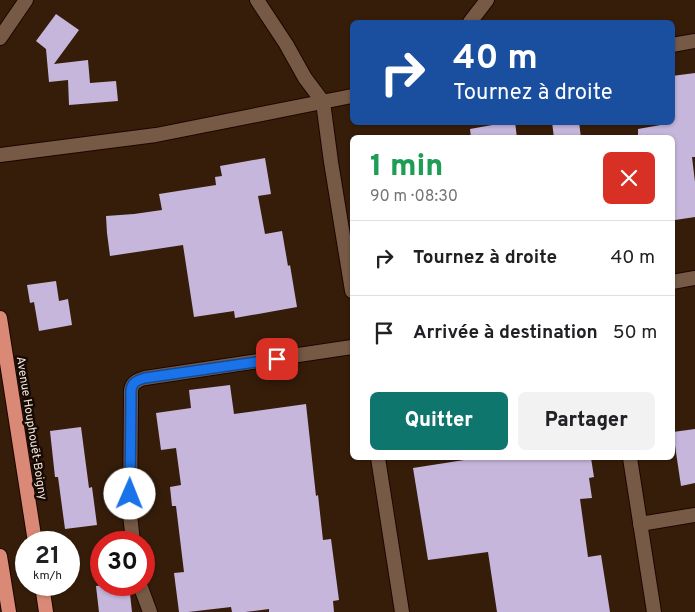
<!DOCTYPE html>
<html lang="fr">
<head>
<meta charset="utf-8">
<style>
	:root { --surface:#fff; --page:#f2f2f2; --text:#202124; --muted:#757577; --line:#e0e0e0; --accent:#0f766e }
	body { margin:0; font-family:Overpass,sans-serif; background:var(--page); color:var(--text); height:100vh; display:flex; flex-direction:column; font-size:19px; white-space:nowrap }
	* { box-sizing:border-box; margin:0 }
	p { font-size:16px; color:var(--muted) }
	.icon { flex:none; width:28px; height:28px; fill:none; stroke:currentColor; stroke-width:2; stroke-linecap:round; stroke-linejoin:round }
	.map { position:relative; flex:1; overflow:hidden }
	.details { position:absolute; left:350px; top:135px; width:325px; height:325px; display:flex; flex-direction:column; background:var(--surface); border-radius:8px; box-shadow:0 1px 4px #0004 }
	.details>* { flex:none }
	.banner { position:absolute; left:350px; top:20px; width:325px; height:105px; border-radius:8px; box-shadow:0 1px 4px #0004; background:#1a4fa0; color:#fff; overflow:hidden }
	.speed { position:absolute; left:15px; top:531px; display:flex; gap:10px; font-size:25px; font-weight:700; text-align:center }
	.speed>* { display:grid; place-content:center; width:65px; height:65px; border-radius:50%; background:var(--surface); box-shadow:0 1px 4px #0004; line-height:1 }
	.speed small { font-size:12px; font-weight:400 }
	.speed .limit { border:8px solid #d22; background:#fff; color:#111 }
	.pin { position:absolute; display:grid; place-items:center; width:42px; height:42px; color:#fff; margin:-21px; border-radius:10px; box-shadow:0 2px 8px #0006 }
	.me { position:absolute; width:55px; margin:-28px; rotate:1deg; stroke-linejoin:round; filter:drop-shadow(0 0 4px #0008) }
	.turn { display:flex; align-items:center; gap:18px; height:105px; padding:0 20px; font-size:22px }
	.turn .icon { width:65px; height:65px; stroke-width:2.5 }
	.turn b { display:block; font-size:35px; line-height:42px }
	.round { display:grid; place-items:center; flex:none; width:52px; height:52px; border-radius:8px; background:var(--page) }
	.overview { display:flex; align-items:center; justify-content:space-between; height:85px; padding:0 20px }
	h1 { font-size:30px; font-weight:800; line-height:38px; color:#1e9e55 }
	.cta { display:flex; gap:10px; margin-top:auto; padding:10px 20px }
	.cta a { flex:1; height:58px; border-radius:8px; background:var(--accent); color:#fff; font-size:20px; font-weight:800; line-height:58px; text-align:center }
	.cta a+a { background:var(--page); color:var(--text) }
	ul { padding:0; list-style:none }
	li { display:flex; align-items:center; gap:15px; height:75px; padding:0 20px; border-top:1px solid var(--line) }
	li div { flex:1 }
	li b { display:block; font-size:19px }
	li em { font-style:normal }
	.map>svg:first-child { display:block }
</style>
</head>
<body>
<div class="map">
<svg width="695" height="612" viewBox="0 0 695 612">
	<rect width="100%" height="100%" fill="#361d0a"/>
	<!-- building -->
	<g fill="#c6b6dc">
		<path d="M 56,14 L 79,30 L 54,64 L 88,60 L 90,83 L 116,81 L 118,101 L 69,105 L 68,80 L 49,82 L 46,49 L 36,41 Z"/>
		<path d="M 695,73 L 695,157 L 692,157 L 695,182 L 695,217 L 675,220 L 672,200 L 672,138 L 638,138 L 638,129 L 672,123 L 672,76 Z"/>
		<path d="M 509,122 L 515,122 L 517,138 L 471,138 L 470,129 Z"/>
		<path d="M 552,122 L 579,122 L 581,138 L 554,138 Z"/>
		<path d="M 265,158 L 271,194 L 258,196 L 265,234 L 282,231 L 288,266 L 290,265 L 297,307 L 235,318 L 234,311 L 194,317 L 183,245 L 110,256 L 107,233 L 106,216 L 134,214 L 162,210 L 159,194 L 216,185 L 215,177 L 222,176 L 220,166 Z"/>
		<path d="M 56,281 L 59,301 L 68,299 L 72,325 L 39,331 L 34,302 L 30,303 L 27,285 Z"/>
		<path d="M 230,385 L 234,414 L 306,404 L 316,496 L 318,495 L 323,540 L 331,539 L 339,600 L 333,601 L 334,612 L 269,612 L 269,609 L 245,612 L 232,612 L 231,607 L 188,612 L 179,612 L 174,573 L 184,572 L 176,506 L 172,506 L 170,487 L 181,485 L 176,448 L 161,450 L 156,413 L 191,408 L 189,390 Z"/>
		<path d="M 81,427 L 89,488 L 92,487 L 97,525 L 65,529 L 58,477 L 55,477 L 50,431 Z"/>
		<path d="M 695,429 L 695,483 L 681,486 L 673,432 Z"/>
		<path d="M 477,458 L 591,458 L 594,477 L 589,478 L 592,498 L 580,499 L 588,557 L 601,555 L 610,612 L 497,612 L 488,552 L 428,560 L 413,468 Z"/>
		<path d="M 105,585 L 129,585 L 132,612 L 99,612 L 96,586 Z"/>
	</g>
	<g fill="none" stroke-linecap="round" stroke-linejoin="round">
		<defs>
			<g id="minor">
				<path d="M 257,0 L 286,44 L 305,78 L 323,102 L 331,162 L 352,291"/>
				<path d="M 470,22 L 487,0"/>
				<path d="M 672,45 L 695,41"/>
				<path d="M 0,155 L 156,135 L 352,96"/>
				<path d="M 672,282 L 695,278"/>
				<path d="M 378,458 L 402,612"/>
				<path d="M 630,458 L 654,612"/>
				<path d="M 640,524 L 695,515"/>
				<path d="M 133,542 L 130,514 L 131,397 C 130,386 133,381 145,378 L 352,347"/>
				<path d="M 140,585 L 150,612"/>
			</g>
			<path id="secondary" d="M 0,38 L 26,0"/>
			<g id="trunk">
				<path d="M 0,318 L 35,542"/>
				<path d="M 0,556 L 9,612"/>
				<path d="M 42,585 L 46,612"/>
			</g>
		</defs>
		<!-- minor casing -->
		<use href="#minor" stroke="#1c0600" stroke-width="16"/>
		<!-- secondary casing -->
		<use href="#secondary" stroke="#1c0600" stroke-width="16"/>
		<!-- trunk casing -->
		<use href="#trunk" stroke="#1c0600" stroke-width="16"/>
		<!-- minor -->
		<use href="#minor" stroke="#775a46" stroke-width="14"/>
		<!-- secondary -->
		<use href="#secondary" stroke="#775a46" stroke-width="14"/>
		<!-- trunk -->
		<use href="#trunk" stroke="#da8976" stroke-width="14"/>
	</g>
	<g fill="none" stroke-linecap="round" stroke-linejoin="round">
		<defs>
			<path id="route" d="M 130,494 L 131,397 C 130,385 133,381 145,378 L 277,359"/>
		</defs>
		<!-- route casing -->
		<use href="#route" stroke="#114b97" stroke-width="12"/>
		<!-- route -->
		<use href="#route" stroke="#1a73e8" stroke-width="9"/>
	</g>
	<g text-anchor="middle" stroke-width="5" stroke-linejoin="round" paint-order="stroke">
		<!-- street labels -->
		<g font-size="12" fill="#f8e7db" stroke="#150a04">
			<text transform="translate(32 428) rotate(81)" y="4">Avenue Houphouët-Boigny</text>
		</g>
	</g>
</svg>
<div class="speed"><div>21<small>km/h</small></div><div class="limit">30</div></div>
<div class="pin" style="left:277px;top:359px;background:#d93025"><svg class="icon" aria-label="arrive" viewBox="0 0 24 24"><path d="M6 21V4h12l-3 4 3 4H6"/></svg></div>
<svg class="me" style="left:130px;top:494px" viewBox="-20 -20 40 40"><circle r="19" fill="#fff"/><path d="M0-13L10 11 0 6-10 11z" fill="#1a73e8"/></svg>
<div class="banner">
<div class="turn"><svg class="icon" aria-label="right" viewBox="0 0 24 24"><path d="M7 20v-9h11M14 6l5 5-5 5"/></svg><div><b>40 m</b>Tournez à droite</div></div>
</div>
<section class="details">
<div class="overview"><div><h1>1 min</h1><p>90 m · 08:30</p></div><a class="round" style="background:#d93025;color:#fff"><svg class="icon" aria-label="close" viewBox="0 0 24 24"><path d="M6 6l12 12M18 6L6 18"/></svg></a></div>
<ul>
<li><svg class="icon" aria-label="right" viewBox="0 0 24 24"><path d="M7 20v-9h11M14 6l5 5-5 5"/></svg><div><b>Tournez à droite</b></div><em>40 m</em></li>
<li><svg class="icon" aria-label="arrive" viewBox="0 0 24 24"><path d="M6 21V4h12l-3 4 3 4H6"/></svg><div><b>Arrivée à destination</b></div><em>50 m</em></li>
</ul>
<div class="cta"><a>Quitter</a><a>Partager</a></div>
</section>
</div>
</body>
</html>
